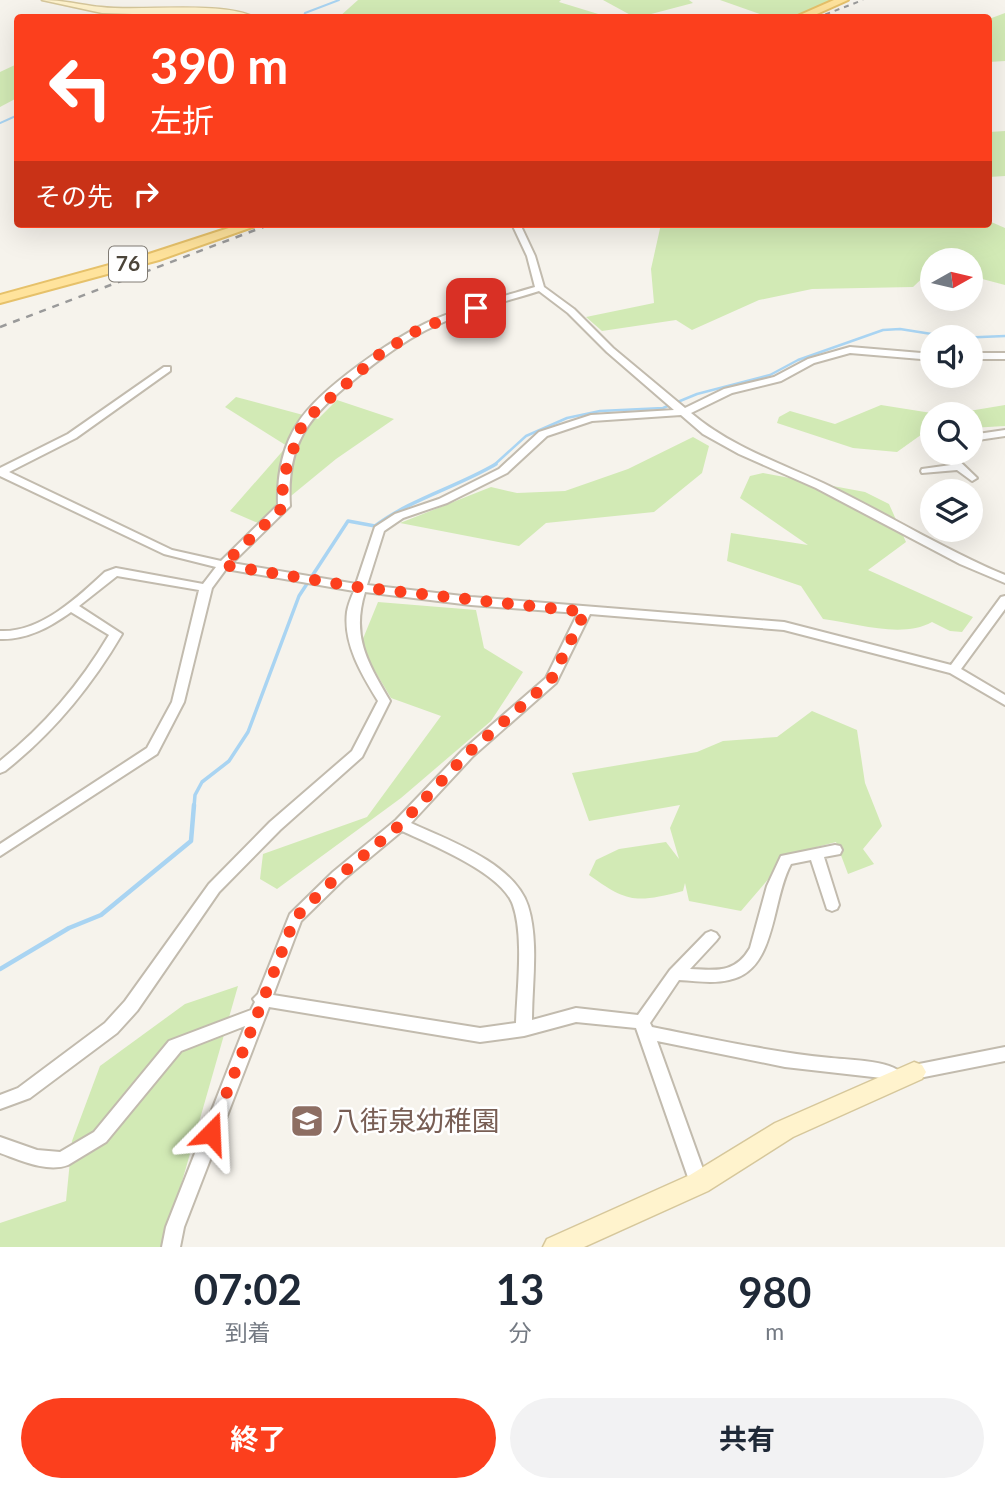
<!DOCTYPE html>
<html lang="ja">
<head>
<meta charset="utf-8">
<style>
	:root { --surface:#fff; --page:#f2f2f3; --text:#1f2937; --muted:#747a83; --accent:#fc3f1d }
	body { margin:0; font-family:Lato,"Noto Sans JP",sans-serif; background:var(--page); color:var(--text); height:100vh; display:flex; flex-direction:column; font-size:26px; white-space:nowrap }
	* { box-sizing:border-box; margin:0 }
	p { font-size:23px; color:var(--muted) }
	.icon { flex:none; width:38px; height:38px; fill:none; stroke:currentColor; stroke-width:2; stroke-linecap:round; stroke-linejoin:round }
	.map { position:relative; height:1247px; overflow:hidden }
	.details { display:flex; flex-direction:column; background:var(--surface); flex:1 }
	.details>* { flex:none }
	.top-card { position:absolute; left:14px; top:14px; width:978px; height:214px; border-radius:7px; box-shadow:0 7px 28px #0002; background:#fc3f1d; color:#fff; overflow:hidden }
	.needle { width:46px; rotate:82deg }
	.fabs { position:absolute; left:920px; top:248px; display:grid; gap:14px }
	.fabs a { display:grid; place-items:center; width:63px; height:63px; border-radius:50%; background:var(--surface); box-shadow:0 7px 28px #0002; font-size:35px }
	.pin { position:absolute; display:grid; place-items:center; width:60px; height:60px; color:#fff; margin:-30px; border-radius:14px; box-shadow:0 4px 10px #0006 }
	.me { position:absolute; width:77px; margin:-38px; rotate:21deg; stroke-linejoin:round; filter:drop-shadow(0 0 5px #0008) }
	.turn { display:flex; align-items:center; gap:24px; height:147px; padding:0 21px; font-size:32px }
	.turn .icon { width:91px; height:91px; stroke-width:2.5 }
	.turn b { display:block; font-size:49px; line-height:60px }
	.then { display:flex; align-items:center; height:66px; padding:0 21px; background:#0003; gap:14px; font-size:26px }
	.eta { display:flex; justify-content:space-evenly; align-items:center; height:119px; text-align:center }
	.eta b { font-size:42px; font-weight:700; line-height:49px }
	.cta { display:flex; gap:14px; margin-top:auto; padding:14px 21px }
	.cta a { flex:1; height:80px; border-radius:42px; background:var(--accent); color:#fff; font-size:28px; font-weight:700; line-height:80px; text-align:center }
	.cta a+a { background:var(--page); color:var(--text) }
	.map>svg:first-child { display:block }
</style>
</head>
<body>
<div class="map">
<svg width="1005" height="1247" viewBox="0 0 1005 1247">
	<rect width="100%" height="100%" fill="#f6f3ec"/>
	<!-- green -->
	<g fill="#d2eab5">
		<path d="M 358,0 L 561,0 L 559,2 L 608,17 L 395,18 L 390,14 L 378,17 L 339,17 Z"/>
		<path d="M 603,0 L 689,0 L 693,3 L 636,18 Z"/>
		<path d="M 720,0 L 840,0 L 790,18 L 768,17 Z"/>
		<path d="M 1005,13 L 1005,61 L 989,62 L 989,19 Z"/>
		<path d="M 17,64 L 17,98 L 0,107 L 0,72 Z"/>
		<path d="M 1005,131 L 1005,176 L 989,177 L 989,132 Z"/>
		<path d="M 989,221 L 1005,228 L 1005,285 L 971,276 L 971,261 L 933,261 L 933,268 L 913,287 L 812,289 L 759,300 L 692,330 L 676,320 L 602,331 L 586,317 L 654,303 L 651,269 L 661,224 L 989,224 Z"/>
		<path d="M 236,397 L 318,419 L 337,400 L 394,419 L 336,459 L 258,523 L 230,511 L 287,446 L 225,407 Z"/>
		<path d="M 881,405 L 944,415 L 933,415 L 933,431 L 925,432 L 897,452 L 853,448 L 777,423 L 779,417 L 790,411 L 835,424 Z"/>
		<path d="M 1005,405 L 1005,426 L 971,428 L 971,415 L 945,415 Z"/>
		<path d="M 693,437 L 709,446 L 702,473 L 654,512 L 546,523 L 519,546 L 400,523 L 491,487 L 517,493 L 565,491 L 628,469 Z"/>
		<path d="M 763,473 L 865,492 L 889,504 L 906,542 L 868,570 L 973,617 L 962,632 L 950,631 L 932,622 C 902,639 855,623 823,619 L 801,586 L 727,561 L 731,533 L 808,545 L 740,498 L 750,476 Z"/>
		<path d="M 378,602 L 476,610 L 484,648 L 523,672 L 491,721 L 401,798 L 277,889 L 260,879 L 263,854 L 367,817 L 441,716 L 391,698 L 360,646 Z"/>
		<path d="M 812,711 L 857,730 L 865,783 L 882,826 L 863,849 L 874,864 L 848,874 L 836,842 L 790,854 L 741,911 L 689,901 L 685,883 L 683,891 C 636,903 628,903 589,875 L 596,860 L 619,849 L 666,842 L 679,859 L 670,828 L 680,805 L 589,821 L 572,773 L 697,752 L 723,741 L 777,737 Z"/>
		<path d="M 238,986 L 165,1241 L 160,1247 L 0,1247 L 0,1223 L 66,1201 L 72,1141 L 100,1066 L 185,1004 Z"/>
	</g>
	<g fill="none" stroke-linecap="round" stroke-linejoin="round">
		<!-- stream-far3 -->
		<g stroke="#a9d4f2" stroke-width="2">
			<path d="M 303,18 L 305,13 L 339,0"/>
			<path d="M 0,123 L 18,115"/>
		</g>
		<!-- stream-far2 -->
		<path stroke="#a9d4f2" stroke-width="2.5" d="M 493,466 L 526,436 L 567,418 L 600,411 L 663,408 L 697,394 L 770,375 L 798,360 L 883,330 L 900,329 L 957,338 L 1005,336"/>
		<!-- stream-far1 -->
		<path stroke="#a9d4f2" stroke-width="3.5" d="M 194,807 L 195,795 L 202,782 L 229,761 L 248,732 L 299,596 L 348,521 L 375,526 C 411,499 457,487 496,464"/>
		<!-- stream -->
		<path stroke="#a9d4f2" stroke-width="4.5" d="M 0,969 L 69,928 L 101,915 L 191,841 L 194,805"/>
		<defs>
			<g id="street">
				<path d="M 512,224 L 520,224 L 535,256 L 544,287 L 574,309 L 613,348 L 685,408 L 724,389 L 774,377 L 808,359 L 850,347 L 933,354 L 933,360 L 850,353 L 814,363 L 781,381 L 732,393 L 691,413 C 730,446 777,462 823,483 C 884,512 942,549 1005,575 L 1005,583 L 960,564 L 816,488 L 739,454 L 703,434 L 681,415 L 592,421 L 547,436 L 507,473 L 447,503 L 403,518 L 384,531 L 367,585 L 471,597 L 784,622 L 951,665 L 1001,597 L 1005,596 L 1005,609 L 961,669 L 1005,695 L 1005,705 L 950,673 L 784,630 L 590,614 L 556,683 L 473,756 L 411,823 C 448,840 514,863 528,906 C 539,941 532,984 532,1020 L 576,1008 L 638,1015 L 670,970 L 706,933 L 711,931 L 716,933 L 719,937 L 716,941 L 690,969 C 716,970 735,974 750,948 L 767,886 L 781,856 L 835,845 L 840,846 L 842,850 L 840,854 L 824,857 L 839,905 L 837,909 L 832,911 L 827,909 L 811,860 L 791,864 C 771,900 777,971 729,980 C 713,984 696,981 679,980 L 650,1023 L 652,1027 C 712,1039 771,1052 831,1058 C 850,1060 897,1060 906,1078 L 904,1083 L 898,1085 L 882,1078 L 785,1067 L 657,1041 L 708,1183 L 705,1189 L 699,1191 L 693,1189 L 690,1183 L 636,1028 L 576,1022 L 524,1036 L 480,1042 L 269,1007 L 184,1227 L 180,1247 L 162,1247 L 166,1227 L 245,1026 L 181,1051 L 106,1142 L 68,1165 C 47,1173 20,1160 0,1153 L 0,1137 L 37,1150 L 60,1152 L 94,1132 L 169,1041 L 251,1010 L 255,1002 L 253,999 L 258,994 L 290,914 L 333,872 L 396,820 L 463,750 L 546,678 L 578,613 L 471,605 L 365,592 C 351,637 368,663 390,701 L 362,757 L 280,830 L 219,892 L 137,1011 L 117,1033 L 30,1098 L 0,1109 L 0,1095 L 18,1088 L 105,1023 L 125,1001 L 209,884 L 270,822 L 352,751 L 378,701 C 362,675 343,644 347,612 C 348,605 351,598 354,591 L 226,569 L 212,588 L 184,702 L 157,754 L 0,856 L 0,844 L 147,748 L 172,702 L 199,590 L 117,576 L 79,606 L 122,634 C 91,687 53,733 5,771 L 0,773 L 0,761 C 44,726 80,684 109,635 L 71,612 C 50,627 27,640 0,639 L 0,631 C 40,633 77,598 105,572 L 116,568 L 203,584 L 216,567 L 164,554 L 0,476 L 0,468 L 68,434 L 164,367 L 170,367 L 170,371 L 76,438 L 9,472 L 172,550 L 221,561 L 278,505 C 277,478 282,447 298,423 C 319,389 396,336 433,320 C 466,306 501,297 535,287 L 527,256 ZM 539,291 L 568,313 L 607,352 L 674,410 L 591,415 L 539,432 L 499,469 L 439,499 L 395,514 L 375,527 L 356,584 L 232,563 L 290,506 C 286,443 309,416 355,379 C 377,361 401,343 426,330 C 462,312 501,303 539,291 ZM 402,831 C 432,845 502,873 513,905 C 524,936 517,990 516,1023 L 480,1028 L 273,995 L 301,921 L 343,880 Z"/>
				<rect x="971" y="353" width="34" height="6"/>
				<path d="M 1005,430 L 1005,436 L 971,441 L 971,435 Z"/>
				<path d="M 939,453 L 951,453 L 977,478 L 972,481 L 957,470 L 922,473 L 921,471 L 922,469 L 951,465 Z"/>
				<path d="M 1005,1047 L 1005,1061 L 914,1079 L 908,1077 L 906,1072 L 908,1067 L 914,1065 Z"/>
			</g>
			<g id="secondary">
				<path d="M 42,0 C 63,0 81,5 101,7 C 141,12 223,0 256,18 L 102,13 Z"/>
				<path d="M 914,1062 L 922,1065 L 926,1072 L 922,1079 L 793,1137 L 708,1191 L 584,1247 L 543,1247 L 547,1239 L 690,1175 L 775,1123 Z"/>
			</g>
			<g id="primary">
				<path d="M 834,0 L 848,0 L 808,18 L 793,18 Z"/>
				<path d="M 241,224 L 261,224 L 159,260 L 0,303 L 0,295 L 149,254 Z"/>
			</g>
		</defs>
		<!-- street casing -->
		<use href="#street" stroke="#c2bbae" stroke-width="4"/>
		<!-- secondary casing -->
		<use href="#secondary" stroke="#d6c79b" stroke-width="3"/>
		<!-- primary casing -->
		<use href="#primary" stroke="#e6c16a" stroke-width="4"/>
		<!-- street -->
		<use href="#street" fill="#fff" fill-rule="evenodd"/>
		<!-- secondary -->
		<use href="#secondary" fill="#fff3cd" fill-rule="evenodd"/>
		<!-- primary -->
		<use href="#primary" fill="#ffe39c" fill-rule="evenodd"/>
		<!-- rail-far1 -->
		<path stroke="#9a9a9a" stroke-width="2" stroke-dasharray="5 5" stroke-linecap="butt" d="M 816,18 L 863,0"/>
		<!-- rail -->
		<path stroke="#9a9a9a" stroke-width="2.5" stroke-dasharray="7 7" stroke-linecap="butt" d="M 0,327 L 271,224"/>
	</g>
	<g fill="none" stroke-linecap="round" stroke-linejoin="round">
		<!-- route -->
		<path stroke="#fc3f1d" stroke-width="12" stroke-dasharray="0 21.6" d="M 211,1133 L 295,918 L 326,887 L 401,824 L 468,753 L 551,680 L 585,612 L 358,587 L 223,565 L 284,506 L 282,481 L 303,422 L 381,353 L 421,328 L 476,308"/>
	</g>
	<!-- icons -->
	<defs>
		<symbol id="school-square" viewBox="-11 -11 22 22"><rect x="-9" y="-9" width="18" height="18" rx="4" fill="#8d6e63" stroke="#fff"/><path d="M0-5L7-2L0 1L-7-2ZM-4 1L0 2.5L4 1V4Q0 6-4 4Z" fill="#fff"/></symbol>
	</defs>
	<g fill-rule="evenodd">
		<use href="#school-square" x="288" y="1102" width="38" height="38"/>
	</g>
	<g text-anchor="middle" stroke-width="5" stroke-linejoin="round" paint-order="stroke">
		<!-- shield labels -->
		<rect fill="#fff" stroke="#817c74" stroke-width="2" x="109" y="246.5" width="38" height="35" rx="5"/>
		<g font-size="21" font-weight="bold" fill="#4b4439">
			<text x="128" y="271">76</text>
		</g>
		<!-- near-education labels -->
		<g font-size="28" fill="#785e54" stroke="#fff" text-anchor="start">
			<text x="332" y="1131">八街泉幼稚園</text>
		</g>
	</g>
</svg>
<div class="fabs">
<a><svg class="needle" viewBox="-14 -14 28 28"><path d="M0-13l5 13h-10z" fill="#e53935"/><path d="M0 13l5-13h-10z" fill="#747a83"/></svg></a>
<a><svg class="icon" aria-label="sound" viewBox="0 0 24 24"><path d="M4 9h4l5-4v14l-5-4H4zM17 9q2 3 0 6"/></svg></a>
<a><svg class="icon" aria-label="search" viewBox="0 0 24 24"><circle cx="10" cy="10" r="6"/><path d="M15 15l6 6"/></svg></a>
<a><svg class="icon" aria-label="layers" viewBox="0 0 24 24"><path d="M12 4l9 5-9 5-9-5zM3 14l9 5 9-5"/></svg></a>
</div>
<div class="pin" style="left:476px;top:308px;background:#d93025"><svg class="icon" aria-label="arrive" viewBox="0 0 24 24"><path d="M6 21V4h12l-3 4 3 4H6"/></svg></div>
<svg class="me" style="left:211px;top:1133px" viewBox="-20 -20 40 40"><path d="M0-17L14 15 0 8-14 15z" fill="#fc3f1d" stroke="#fff" stroke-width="4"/></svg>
<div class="top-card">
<div class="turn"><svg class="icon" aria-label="left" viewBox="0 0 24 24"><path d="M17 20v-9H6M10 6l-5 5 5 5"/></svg><div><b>390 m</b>左折</div></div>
<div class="then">その先<svg class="icon" aria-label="right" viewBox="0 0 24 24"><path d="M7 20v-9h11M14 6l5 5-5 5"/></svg></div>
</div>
</div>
<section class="details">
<div class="eta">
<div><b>07:02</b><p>到着</p></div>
<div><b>13</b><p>分</p></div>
<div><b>980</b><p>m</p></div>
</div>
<div class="cta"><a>終了</a><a>共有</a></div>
</section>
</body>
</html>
